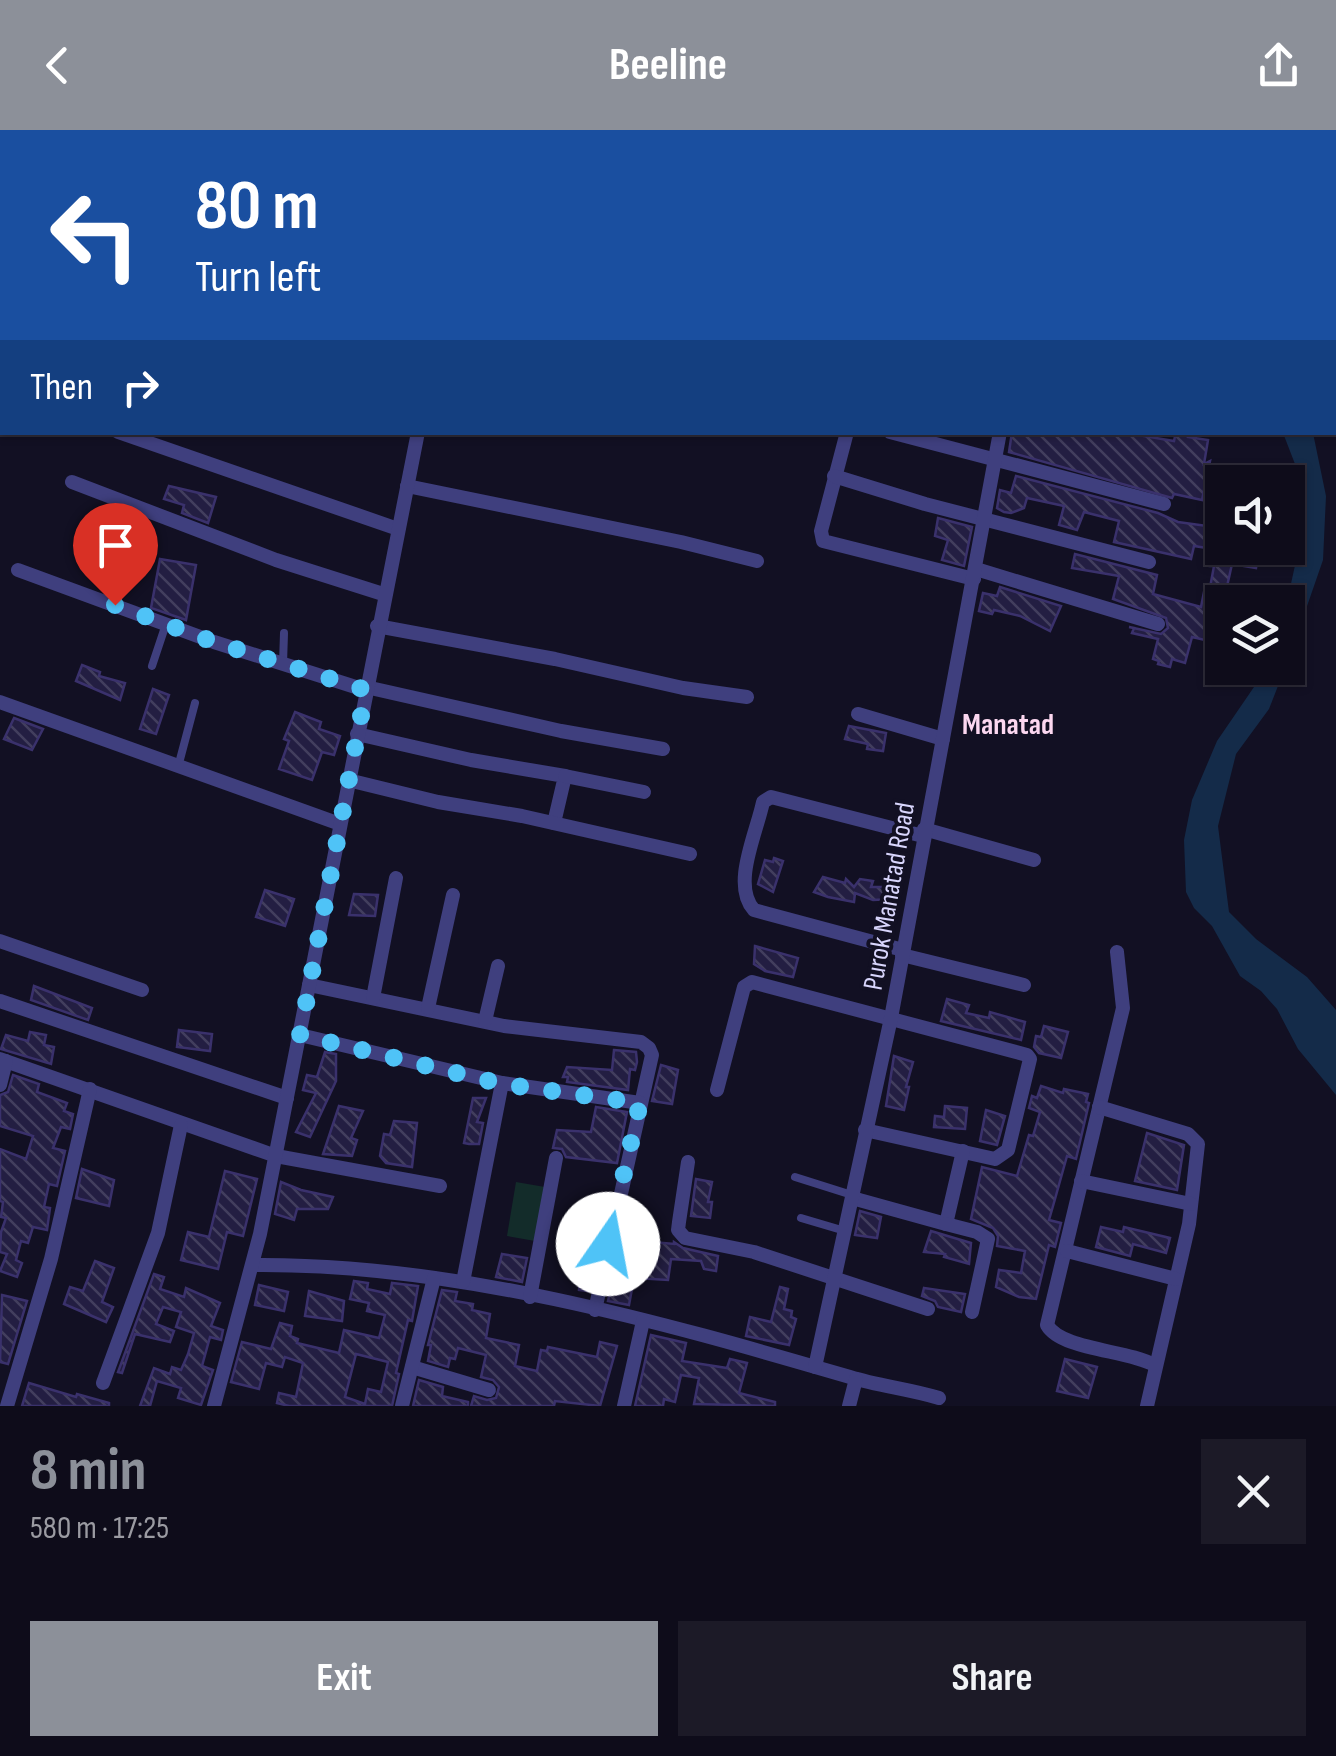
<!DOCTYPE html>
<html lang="en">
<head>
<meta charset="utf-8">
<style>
	:root { --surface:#0e0c1a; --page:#1c1a27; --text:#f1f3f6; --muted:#9b9ba2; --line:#2e2c39; --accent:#8c9099 }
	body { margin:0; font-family:"Sofia Sans Condensed",sans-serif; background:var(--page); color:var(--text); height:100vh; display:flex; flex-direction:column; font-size:38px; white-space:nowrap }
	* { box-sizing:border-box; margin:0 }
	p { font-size:32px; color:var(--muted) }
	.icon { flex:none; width:55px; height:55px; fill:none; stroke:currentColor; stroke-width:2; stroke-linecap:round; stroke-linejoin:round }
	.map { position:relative; height:1276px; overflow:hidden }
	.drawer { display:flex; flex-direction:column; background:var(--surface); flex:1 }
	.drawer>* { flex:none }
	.banner { position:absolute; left:0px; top:0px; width:1338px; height:305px; box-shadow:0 2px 8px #0004,0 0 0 2px var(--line); background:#1a4fa0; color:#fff; overflow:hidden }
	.fabs { position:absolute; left:1205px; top:335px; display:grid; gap:20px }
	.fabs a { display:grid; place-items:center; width:100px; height:100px; border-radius:0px; background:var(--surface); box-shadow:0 2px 8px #0004,0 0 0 2px var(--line); font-size:50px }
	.pin { position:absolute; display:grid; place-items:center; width:85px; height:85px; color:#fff; margin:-102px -42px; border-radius:50% 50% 50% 0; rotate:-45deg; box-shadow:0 0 10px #0007 }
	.pin .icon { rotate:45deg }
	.me { position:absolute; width:110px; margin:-55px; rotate:12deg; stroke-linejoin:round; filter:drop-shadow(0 0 8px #0008) }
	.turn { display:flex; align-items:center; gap:35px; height:210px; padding:0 30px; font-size:45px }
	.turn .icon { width:130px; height:130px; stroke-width:2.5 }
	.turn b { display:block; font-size:70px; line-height:85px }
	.then { display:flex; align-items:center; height:95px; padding:0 30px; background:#0003; gap:20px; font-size:38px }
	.round { display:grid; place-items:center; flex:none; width:105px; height:105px; border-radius:0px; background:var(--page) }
	.overview { display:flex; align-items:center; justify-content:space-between; height:170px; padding:0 30px }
	h1 { font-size:60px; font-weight:700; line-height:75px; color:var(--accent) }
	.action { display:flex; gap:20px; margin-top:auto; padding:20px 30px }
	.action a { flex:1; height:115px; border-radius:0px; background:var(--accent); color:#fff; font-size:40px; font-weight:700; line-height:115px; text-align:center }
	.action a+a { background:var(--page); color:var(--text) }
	header { display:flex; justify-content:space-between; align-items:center; height:130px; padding:0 30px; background:var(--accent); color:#fff; font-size:45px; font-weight:700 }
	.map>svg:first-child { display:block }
</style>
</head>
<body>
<header><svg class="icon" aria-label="back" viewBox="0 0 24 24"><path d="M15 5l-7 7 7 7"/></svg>Beeline<svg class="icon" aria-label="share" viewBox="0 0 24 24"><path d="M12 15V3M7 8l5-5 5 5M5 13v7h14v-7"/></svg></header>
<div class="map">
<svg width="1336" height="1276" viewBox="0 0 1336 1276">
	<defs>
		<pattern id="building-back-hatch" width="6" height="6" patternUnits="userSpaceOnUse" patternTransform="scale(2.5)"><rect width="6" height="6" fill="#231e42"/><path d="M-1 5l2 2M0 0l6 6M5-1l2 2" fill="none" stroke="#423e5e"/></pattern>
	</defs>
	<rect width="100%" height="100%" fill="#121023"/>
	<!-- grass -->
	<path fill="#132c2a" d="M 516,1052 L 545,1057 L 535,1111 L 507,1106 Z"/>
	<!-- water -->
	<g fill="#142b49">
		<path d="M 1283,303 L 1313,303 L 1326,366 L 1323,430 L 1288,531 L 1287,472 L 1304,394 L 1295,334 Z"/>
		<path d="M 1267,538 L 1285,538 L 1269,579 L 1236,624 L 1218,696 L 1229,782 L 1256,809 L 1307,847 L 1336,880 L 1336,965 L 1298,919 L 1277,879 L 1261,861 L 1240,846 L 1212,796 L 1194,778 L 1186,762 L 1184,710 L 1192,670 L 1217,611 Z"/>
	</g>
	<!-- building -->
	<g fill="url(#building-back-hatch)" stroke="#3a316c" stroke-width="2.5" fill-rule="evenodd">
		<path d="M 1012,302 L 1087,305 L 1087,302 L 1145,302 L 1144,306 L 1174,311 L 1176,302 L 1189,302 L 1188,307 L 1208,310 L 1204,334 L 1210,331 L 1202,370 L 1174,364 L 1172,368 L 1009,322 Z"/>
		<path d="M 1016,346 L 1158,383 L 1178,392 L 1222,398 L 1222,418 L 1259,418 L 1256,438 L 1232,434 L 1218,497 L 1222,498 L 1222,514 L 1192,507 L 1185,533 L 1172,529 L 1170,537 L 1158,534 L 1159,531 L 1153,529 L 1158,509 L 1132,503 L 1134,498 L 1129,497 L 1161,504 L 1168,498 L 1166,488 L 1113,469 L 1119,446 L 1072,438 L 1075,424 L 1157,445 L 1153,464 L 1201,477 L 1204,462 L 1209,463 L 1214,436 L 1210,436 L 1213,419 L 1194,416 L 1191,429 L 1114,412 L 1119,391 L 1084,382 L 1077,400 L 1059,395 L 1064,376 L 1027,368 L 1024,378 L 1011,383 L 1004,382 L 997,378 L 1000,360 L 1011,363 Z"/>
		<path d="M 169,356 L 216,367 L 208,393 L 182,383 L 184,375 L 164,369 Z"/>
		<path d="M 107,377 L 119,381 L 132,400 L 128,413 L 98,404 Z"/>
		<path d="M 938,388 L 972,397 L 964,436 L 942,430 L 948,410 L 935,406 Z"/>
		<path d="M 160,429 L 196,435 L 186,490 L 151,478 Z"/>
		<path d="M 1000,457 L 1061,476 L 1050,501 L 1020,486 L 994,480 L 992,484 L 979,481 L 983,463 L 997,466 Z"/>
		<path d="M 82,535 L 100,542 L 99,546 L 125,553 L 120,570 L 76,551 Z"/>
		<path d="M 153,559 L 169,565 L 156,604 L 140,599 Z"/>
		<path d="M 295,582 L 321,592 L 319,599 L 340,606 L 334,625 L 322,622 L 312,650 L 279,639 L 289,611 L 284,609 Z"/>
		<path d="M 14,588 L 43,599 L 32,620 L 4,609 Z"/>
		<path d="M 849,596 L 886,603 L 883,621 L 867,619 L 868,614 L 845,609 Z"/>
		<path d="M 774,728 L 783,731 L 773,762 L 758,754 L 765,730 L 773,732 Z"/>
		<path d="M 823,747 L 845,753 L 846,749 L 854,757 L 860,749 L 873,751 L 871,757 L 893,757 L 892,769 L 873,770 L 855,763 L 854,772 L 828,767 L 814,762 Z"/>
		<path d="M 265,760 L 294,769 L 285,796 L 256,787 Z"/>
		<path d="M 354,764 L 378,765 L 375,786 L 349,785 Z"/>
		<path d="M 755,816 L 798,828 L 793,847 L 765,841 L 754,834 Z"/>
		<path d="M 34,856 L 92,878 L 88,890 L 31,870 Z"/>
		<path d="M 947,869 L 969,875 L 966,883 L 989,888 L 990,882 L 1025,892 L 1021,910 L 941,891 Z"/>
		<path d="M 1044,896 L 1068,902 L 1061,928 L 1039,923 L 1034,917 L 1036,906 L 1041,907 Z"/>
		<path d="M 179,900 L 212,904 L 210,921 L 177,917 Z"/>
		<path d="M 30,902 L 46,905 L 44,915 L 54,917 L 51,934 L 1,919 L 6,905 L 28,911 Z"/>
		<path d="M 614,920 L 636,922 L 637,932 L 635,940 L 630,939 L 628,960 L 567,952 L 568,947 L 563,947 L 567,937 L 612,940 Z"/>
		<path d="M 325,922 L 336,924 L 336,951 L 310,1007 L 296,1002 L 316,963 L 303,960 L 307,945 L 317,947 Z"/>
		<path d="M 894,926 L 913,932 L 906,957 L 909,957 L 904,980 L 886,976 Z"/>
		<path d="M 661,935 L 678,940 L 672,974 L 652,971 Z"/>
		<path d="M 13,945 L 39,954 L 37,962 L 67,973 L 64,981 L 73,984 L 70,999 L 61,997 L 53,1018 L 65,1021 L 57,1056 L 49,1054 L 44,1077 L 50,1078 L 47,1100 L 33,1097 L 28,1113 L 21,1111 L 16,1130 L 22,1133 L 17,1147 L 0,1141 L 7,1124 L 0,1122 L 1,1102 L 6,1088 L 1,1087 L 3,1072 L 0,1071 L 0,1019 L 26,1029 L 33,1006 L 0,996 L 0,965 L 8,962 Z"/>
		<path d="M 1041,956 L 1063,963 L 1064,959 L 1088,964 L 1086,972 L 1089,973 L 1076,1029 L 1067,1026 L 1055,1069 L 1049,1090 L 1061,1093 L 1055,1117 L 1049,1115 L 1036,1169 L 1019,1167 L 996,1157 L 999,1140 L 1021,1143 L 1025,1121 L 997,1116 L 998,1106 L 993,1098 L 971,1089 L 982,1037 L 1017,1046 L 1029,1005 L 1033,1006 L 1040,982 L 1029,978 L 1032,966 L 1037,968 Z"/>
		<path d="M 473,968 L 486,968 L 477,992 L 483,993 L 479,1014 L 469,1014 L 464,1013 Z"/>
		<path d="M 339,976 L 363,981 L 351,1008 L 357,1010 L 352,1026 L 323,1024 Z"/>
		<path d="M 945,976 L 967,978 L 965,999 L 934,997 L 935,986 L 944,987 Z"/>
		<path d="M 596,977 L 627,982 L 617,1033 L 566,1027 L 562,1019 L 553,1018 L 557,1000 L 591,1002 Z"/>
		<path d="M 986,980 L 1005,986 L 997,1015 L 980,1011 Z"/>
		<path d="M 394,991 L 417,993 L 412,1037 L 386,1033 L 380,1026 L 384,1004 L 390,1005 Z"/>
		<path d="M 1147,1003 L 1184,1015 L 1177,1060 L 1135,1051 Z"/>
		<path d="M 82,1039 L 114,1050 L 109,1076 L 76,1068 Z"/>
		<path d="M 225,1041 L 257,1049 L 243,1106 L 227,1102 L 218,1139 L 181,1130 L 188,1102 L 209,1107 Z"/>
		<path d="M 696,1049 L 712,1052 L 708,1072 L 712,1072 L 710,1088 L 691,1086 Z"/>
		<path d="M 281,1052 L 301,1060 L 333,1067 L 328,1079 L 297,1079 L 294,1090 L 275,1084 Z"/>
		<path d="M 860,1081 L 881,1087 L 877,1108 L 855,1105 Z"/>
		<path d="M 575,1084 L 600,1088 L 599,1093 L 603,1094 L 601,1103 L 596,1103 L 588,1161 L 579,1160 L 581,1135 L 570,1134 L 574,1103 L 573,1100 L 566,1099 L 567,1088 L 574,1089 Z"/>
		<path d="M 1101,1097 L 1123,1102 L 1124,1097 L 1170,1108 L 1166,1123 L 1133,1114 L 1130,1126 L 1096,1117 Z"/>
		<path d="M 931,1101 L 971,1113 L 969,1134 L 944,1127 L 945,1124 L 924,1122 Z"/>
		<path d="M 653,1112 L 674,1114 L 674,1112 L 683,1118 L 718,1126 L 716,1141 L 704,1139 L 701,1131 L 671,1129 L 668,1150 L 634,1148 L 629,1175 L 608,1171 L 618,1126 L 624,1127 L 625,1123 L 651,1126 Z"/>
		<path d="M 502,1124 L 527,1128 L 522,1152 L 496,1147 Z"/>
		<path d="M 95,1131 L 114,1138 L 102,1172 L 113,1177 L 106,1192 L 64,1174 L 70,1157 L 83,1161 Z"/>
		<path d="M 154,1144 L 164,1147 L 160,1159 L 184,1167 L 186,1158 L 220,1173 L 211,1196 L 223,1200 L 221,1210 L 210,1207 L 202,1236 L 213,1240 L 201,1275 L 178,1268 L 181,1258 L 157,1251 L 150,1276 L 140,1276 L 154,1238 L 170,1244 L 172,1237 L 181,1240 L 188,1224 L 194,1203 L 176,1197 L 181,1182 L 163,1177 L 156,1194 L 174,1201 L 170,1212 L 135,1204 L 122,1243 L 118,1242 Z"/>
		<path d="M 354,1151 L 368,1153 L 367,1159 L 390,1164 L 392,1153 L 418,1156 L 412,1191 L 408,1190 L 396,1243 L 399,1244 L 392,1276 L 289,1276 L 277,1273 L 279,1263 L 296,1267 L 303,1233 L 285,1227 L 282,1237 L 266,1233 L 259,1259 L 231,1252 L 242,1212 L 271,1219 L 280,1193 L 292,1196 L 290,1206 L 298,1209 L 297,1213 L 339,1223 L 344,1200 L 379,1208 L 385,1185 L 367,1181 L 369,1173 L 350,1169 ZM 356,1224 L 388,1232 L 381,1262 L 368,1259 L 365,1274 L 345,1267 Z"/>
		<path d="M 259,1155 L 288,1162 L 284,1181 L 255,1175 Z"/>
		<path d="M 780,1157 L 788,1159 L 784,1179 L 792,1181 L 791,1187 L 796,1189 L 789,1215 L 746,1206 L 750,1187 L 771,1192 Z"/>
		<path d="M 924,1158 L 965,1164 L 961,1182 L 938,1177 L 935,1171 L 922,1166 Z"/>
		<path d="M 442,1160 L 457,1162 L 455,1171 L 473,1174 L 472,1180 L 490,1184 L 486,1208 L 519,1215 L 515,1236 L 537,1241 L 541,1220 L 547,1221 L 548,1217 L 597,1227 L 600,1212 L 617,1216 L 600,1276 L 555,1271 L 554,1276 L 471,1276 L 474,1266 L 487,1270 L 496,1268 L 499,1257 L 493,1250 L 481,1247 L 486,1225 L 458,1218 L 455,1229 L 450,1228 L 448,1237 L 428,1231 L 431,1215 L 428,1215 Z"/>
		<path d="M 309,1161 L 344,1171 L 342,1191 L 305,1186 Z"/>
		<path d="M 2,1165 L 27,1171 L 8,1234 L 0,1232 Z"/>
		<path d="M 651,1205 L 686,1213 L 682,1231 L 727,1238 L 730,1229 L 747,1233 L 739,1263 L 775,1272 L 775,1276 L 694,1274 L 699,1248 L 681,1245 L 675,1272 L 664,1269 L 663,1276 L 635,1276 Z"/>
		<path d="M 1065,1229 L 1097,1237 L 1088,1268 L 1057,1261 Z"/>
		<path d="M 419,1250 L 443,1257 L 442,1266 L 468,1272 L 468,1276 L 413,1276 Z"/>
		<path d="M 29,1253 L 76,1267 L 77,1264 L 109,1273 L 109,1276 L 22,1276 Z"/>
	</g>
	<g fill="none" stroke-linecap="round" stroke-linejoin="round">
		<!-- lane -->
		<g stroke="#3f3f7e" stroke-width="8">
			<path d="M 283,534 L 284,503"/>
			<path d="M 152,536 L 166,494"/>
			<path d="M 178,637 L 195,573"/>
			<path d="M 795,1047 L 852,1065"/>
			<path d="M 801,1088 L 845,1101"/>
		</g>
		<!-- street -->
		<g stroke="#3f3f7e" stroke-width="14">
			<path d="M 473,2 L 474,0"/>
			<path d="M 1335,37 L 1336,37"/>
			<path d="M 0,41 L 2,42"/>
			<path d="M 1335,67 L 1336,64"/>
			<path d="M 0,144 L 2,145"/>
			<path d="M 1335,169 L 1336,170"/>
			<path d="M 118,302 L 398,399"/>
			<path d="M 847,302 L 821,401 L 823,411 L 974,449"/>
			<path d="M 890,302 L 1164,374"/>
			<path d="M 834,346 L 925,374 L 1149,432"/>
			<path d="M 72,352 L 276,430 L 383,464"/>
			<path d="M 407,356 L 681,412 L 757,431"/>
			<path d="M 976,439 L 1158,494"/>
			<path d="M 18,440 L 214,512 L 365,560"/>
			<path d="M 377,496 L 555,529 L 683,558 L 747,567"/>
			<path d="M 366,557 L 561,601 L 663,619"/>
			<path d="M 0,572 L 340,694"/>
			<path d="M 858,584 L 943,609"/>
			<path d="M 357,604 L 471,630 L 565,646 L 554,693"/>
			<path d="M 565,646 L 644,662"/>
			<path d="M 348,650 L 438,672 L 522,686 L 690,724"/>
			<path d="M 924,699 L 1034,730"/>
			<path d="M 0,811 L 142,860"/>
			<path d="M 903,820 L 754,780 C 731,755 757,702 763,672 L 771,667 L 923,706"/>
			<path d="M 1117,822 L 1123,878 L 1047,1195 C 1061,1220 1128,1220 1154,1235"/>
			<path d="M 902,825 L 1024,855"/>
			<path d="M 309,855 L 504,896 L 641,912 L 649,918 L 652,925 L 595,1180"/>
			<path d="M 373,868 L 396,748"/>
			<path d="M 0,871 L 287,968"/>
			<path d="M 428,878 L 453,765"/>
			<path d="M 485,891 L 498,836"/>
			<path d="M 300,905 L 502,953"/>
			<path d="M 0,929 L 276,1026 L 440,1056"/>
			<path d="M 0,955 L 6,931"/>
			<path d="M 717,960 L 744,857 L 752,852 L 1027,925 L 1030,929 L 1008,1020 L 995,1029 L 865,1000"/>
			<path d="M 1099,977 L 1188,1004 L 1198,1014 L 1189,1094 L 1147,1276"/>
			<path d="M 688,1032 L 679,1092 L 678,1100 L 685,1108 L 754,1122 L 928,1179"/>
			<path d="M 1081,1051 L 1191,1074"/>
			<path d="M 852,1068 L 946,1094 L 963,1021"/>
			<path d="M 946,1094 L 977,1102 L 988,1109 L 972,1182"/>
			<path d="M 1067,1121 L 1176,1149"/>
			<path d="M 253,1135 C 454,1133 658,1191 850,1247 C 879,1256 909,1259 939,1268"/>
			<path d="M 463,1152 L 502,953 L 640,973"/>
			<path d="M 530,1167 L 556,1028"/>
			<path d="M 412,1237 L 489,1260"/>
			<path d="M 815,1237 L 891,888 L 1000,302"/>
			<path d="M 103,1253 L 158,1103 L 181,995"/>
			<path d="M 7,1276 L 51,1129 L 90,959"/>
			<path d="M 214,1276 L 260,1104 L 418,302"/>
			<path d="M 402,1276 L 434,1148"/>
			<path d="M 624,1276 L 643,1191"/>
			<path d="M 849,1276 L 856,1249"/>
		</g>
	</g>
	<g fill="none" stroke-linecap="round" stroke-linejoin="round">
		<!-- route -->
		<path stroke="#4fc3f7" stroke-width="18" stroke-dasharray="0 32.4" d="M 115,475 L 214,512 L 366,560 L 300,905 L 502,954 L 640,973 L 608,1114"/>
	</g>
	<g text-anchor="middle" stroke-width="8" stroke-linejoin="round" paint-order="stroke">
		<!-- street labels -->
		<g font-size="28" fill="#d8d5fc" stroke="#121023">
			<text transform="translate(888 766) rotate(-80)" y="10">Purok Manatad Road</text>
		</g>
		<!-- neighbourhood labels -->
		<g font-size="30" font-weight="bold" fill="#fcd7f0" stroke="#121023">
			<text x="1008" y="604">Manatad</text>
		</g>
	</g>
</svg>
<div class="fabs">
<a><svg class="icon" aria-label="sound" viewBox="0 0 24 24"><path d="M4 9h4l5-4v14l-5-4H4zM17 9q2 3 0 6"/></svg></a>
<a><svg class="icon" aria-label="layers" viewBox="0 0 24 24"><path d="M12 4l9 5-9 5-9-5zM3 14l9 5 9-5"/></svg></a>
</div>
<div class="pin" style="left:115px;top:475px;background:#d93025"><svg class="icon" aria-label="arrive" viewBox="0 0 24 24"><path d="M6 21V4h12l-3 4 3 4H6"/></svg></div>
<svg class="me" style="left:608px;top:1114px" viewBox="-20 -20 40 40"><circle r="19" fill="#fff"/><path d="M0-13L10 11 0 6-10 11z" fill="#4fc3f7"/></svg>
<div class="banner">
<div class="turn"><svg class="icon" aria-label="left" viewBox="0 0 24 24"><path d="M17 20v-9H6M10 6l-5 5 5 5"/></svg><div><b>80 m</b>Turn left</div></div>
<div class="then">Then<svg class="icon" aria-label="right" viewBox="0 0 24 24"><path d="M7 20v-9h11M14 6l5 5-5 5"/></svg></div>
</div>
</div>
<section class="drawer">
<div class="overview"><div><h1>8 min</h1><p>580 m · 17:25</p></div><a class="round"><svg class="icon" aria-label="close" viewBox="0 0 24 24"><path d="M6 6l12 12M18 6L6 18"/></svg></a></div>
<div class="action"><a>Exit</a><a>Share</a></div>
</section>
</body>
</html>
